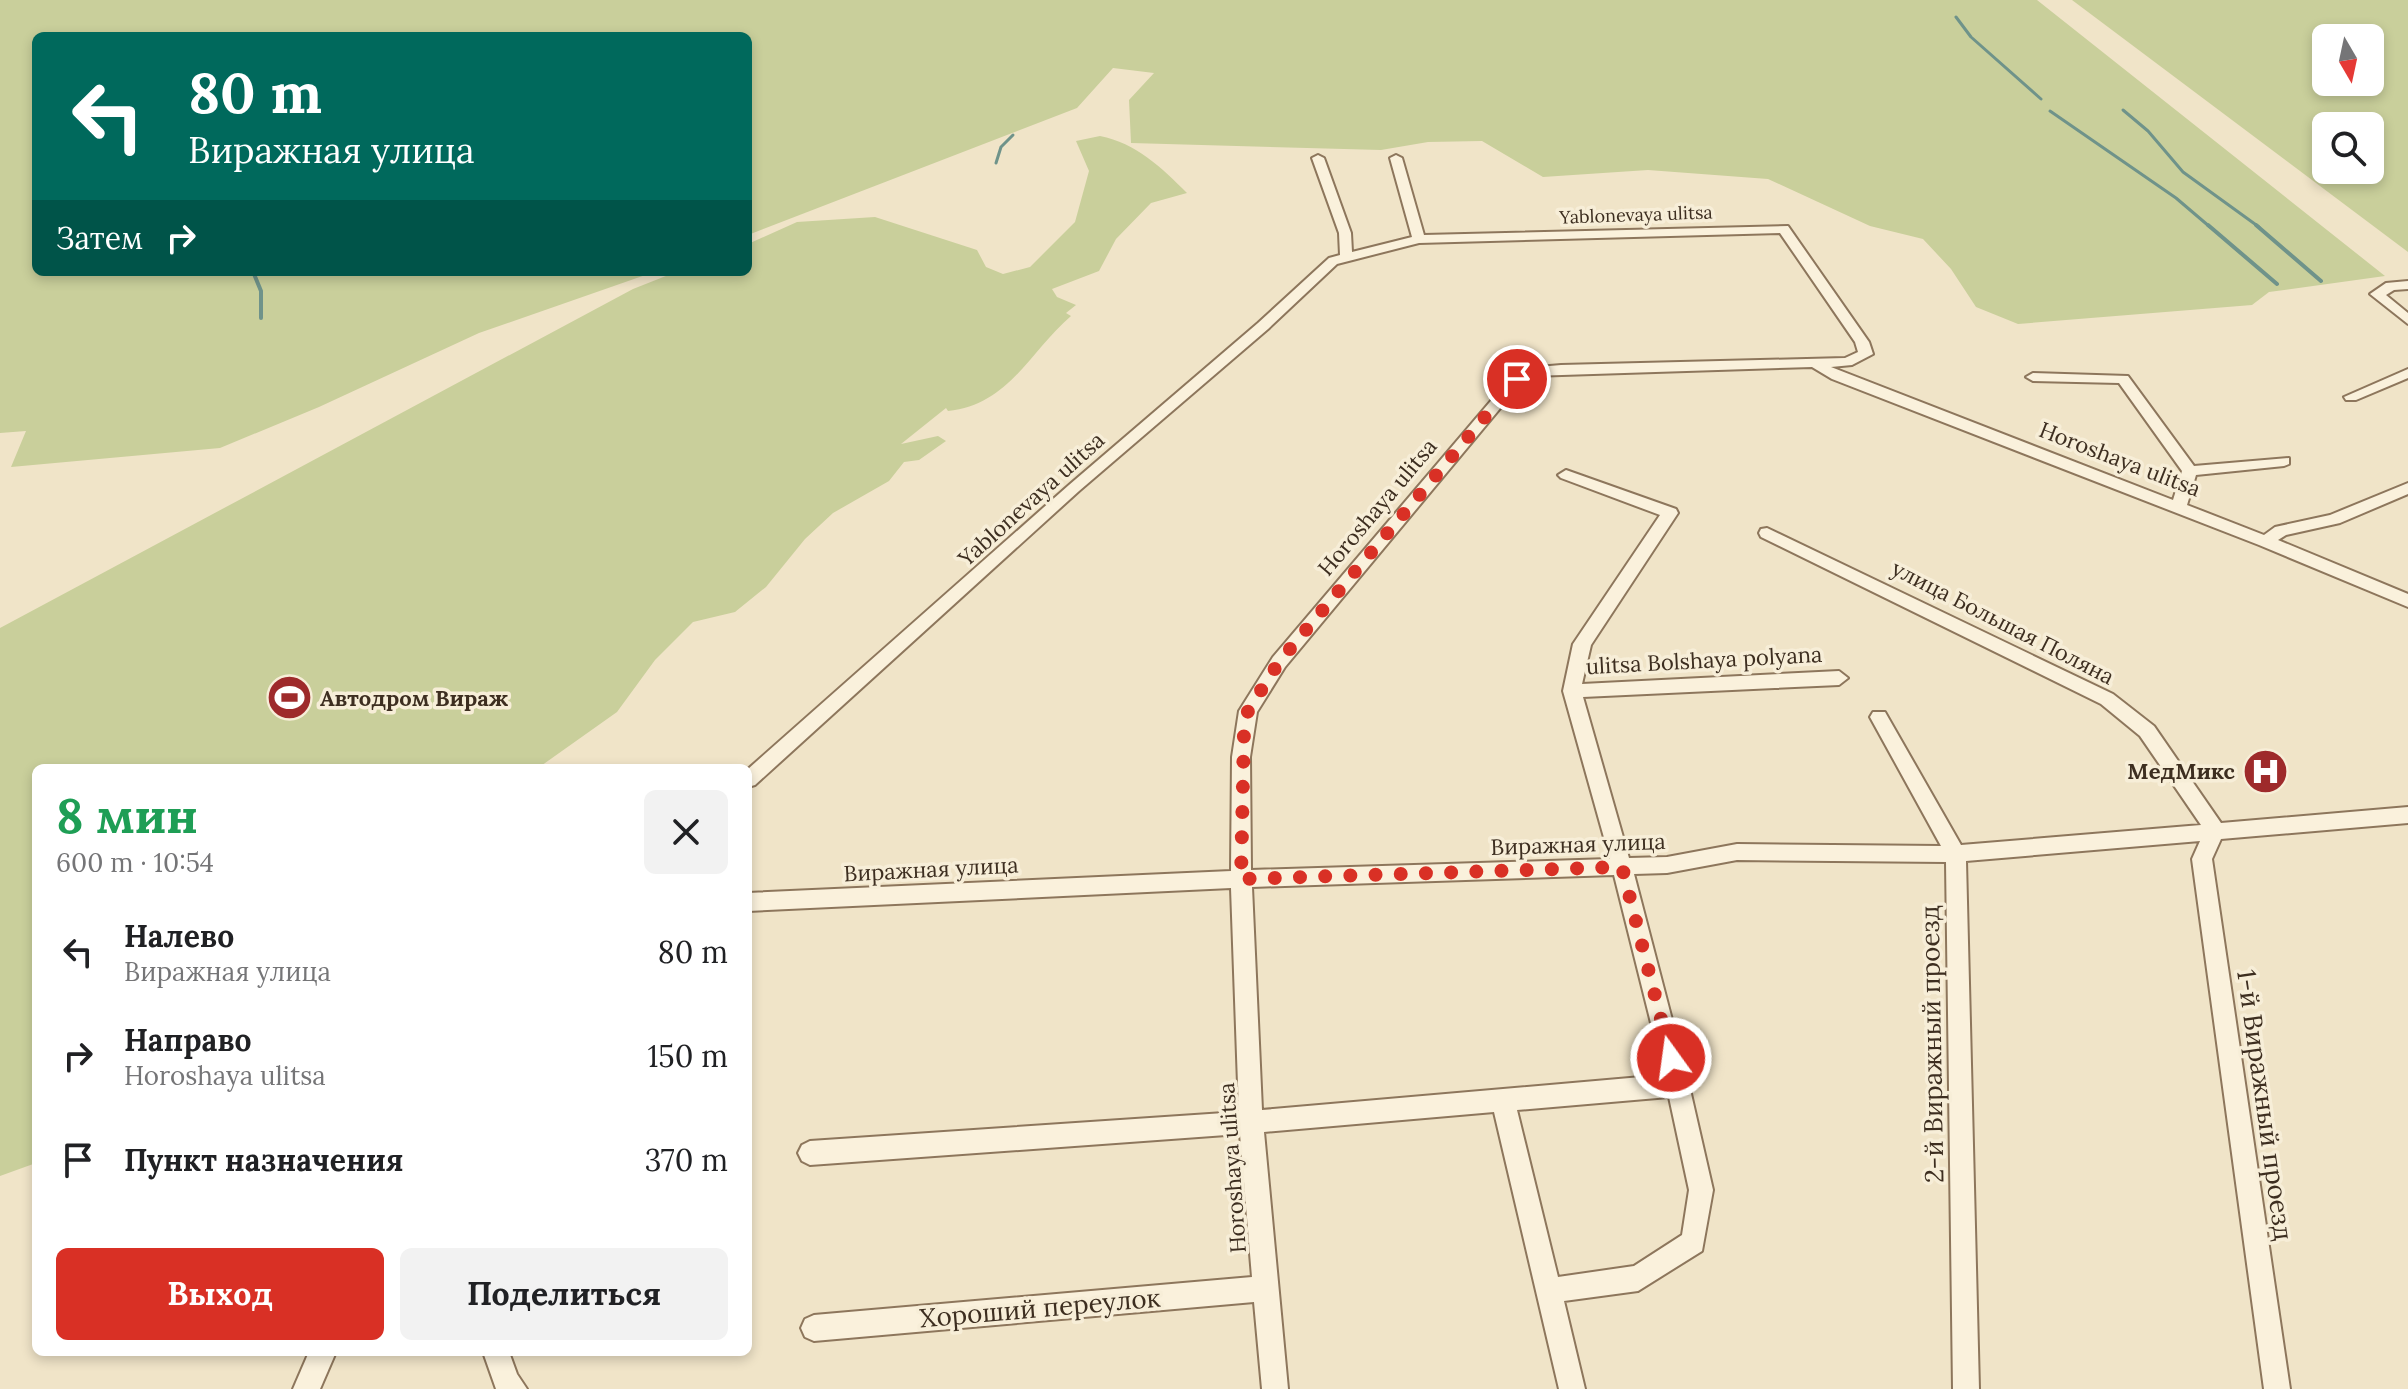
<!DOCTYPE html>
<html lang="ru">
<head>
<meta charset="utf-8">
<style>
	:root { --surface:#fff; --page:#f2f2f2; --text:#202124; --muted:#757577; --accent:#d93025 }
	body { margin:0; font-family:Lora,serif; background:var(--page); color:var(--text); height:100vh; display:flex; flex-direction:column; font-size:30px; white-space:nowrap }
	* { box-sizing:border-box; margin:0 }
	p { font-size:26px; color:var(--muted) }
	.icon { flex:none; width:44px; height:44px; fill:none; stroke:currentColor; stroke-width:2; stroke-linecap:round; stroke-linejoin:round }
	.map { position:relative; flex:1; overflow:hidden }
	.side { position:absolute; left:32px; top:764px; width:720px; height:592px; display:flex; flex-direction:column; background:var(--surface); border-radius:12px; box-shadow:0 4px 12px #0003 }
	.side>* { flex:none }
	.guide { position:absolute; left:32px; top:32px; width:720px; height:244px; border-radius:12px; box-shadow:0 4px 12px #0003; background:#00695c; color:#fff; overflow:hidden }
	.needle { width:52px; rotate:171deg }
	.buttons { position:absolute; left:2312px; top:24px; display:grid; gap:16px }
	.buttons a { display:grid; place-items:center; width:72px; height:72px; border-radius:12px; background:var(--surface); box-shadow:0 4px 12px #0003; font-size:40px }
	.pin { position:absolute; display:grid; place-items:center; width:68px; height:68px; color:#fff; margin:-34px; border:4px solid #fff; border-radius:50%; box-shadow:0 2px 8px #0007 }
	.me { position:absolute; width:88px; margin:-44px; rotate:346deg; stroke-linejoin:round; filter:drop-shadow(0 0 6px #0008) }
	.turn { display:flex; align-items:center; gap:28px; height:168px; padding:0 24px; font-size:36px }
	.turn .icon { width:104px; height:104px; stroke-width:2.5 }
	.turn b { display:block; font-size:56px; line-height:68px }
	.then { display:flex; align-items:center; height:76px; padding:0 24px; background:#0003; gap:16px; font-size:30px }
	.round { display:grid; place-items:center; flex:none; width:84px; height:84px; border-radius:12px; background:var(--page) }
	.overview { display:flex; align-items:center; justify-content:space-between; height:136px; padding:0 24px }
	h1 { font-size:48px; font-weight:700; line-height:60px; color:#1e9e55 }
	.primary-button { display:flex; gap:16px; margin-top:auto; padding:16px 24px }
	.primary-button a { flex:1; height:92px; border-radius:12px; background:var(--accent); color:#fff; font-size:32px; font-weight:700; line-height:92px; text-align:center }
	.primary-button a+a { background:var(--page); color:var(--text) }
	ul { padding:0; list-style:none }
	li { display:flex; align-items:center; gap:24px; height:104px; padding:0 24px }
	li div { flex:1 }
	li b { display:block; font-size:30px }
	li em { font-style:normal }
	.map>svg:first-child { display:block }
</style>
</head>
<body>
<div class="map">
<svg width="2408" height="1389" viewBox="0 0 2408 1389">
	<rect width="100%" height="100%" fill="#f0e4c8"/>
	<!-- green -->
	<g fill="#c9cf9b" fill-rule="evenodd">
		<path d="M 0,0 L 2037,0 L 2385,276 L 2269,292 L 2252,305 L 2018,324 L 1976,307 L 1951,269 L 1923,239 L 1870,226 L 1768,179 L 1648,170 L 1543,177 L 1482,141 L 1428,142 L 1381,150 L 1131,143 L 1129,100 L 1154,73 L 1113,68 L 1077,108 L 748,235 L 748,36 L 36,36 L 36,272 L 654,272 L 479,333 L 319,407 L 220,448 L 11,467 L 26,431 L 0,433 Z"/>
		<path d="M 2072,0 L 2408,0 L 2408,252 ZM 2370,38 L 2370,82 L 2326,82 L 2326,38 ZM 2370,126 L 2370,170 L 2326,170 L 2326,126 Z"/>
		<path d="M 1100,136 C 1136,143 1162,168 1187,193 L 1151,203 L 1116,239 L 1099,271 L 1052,289 L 1057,297 L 1076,305 L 1066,313 L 1071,316 C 1030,351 1009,405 948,411 L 946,408 L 901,444 L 938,436 L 946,441 L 919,460 L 904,462 L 889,481 L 833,513 L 805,539 L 766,587 L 735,612 L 693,622 L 655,660 L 617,712 L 538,768 L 36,768 L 36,1163 L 0,1176 L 0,628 L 633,289 L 676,272 L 748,272 L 748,244 L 797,222 L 875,217 L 977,250 L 986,267 L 1003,274 L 1030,267 L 1075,222 L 1089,171 L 1076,141 Z"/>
	</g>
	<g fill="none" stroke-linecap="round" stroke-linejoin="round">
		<!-- stream-far1 -->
		<g stroke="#6f938a" stroke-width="3">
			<path d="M 1956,17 L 1971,37 L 2041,99"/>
			<path d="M 2123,110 L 2148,131 L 2183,172 L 2259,227"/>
			<path d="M 2050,111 L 2176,198 L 2210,227"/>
			<path d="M 996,163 L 1001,147 L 1013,135"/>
		</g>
		<!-- stream -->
		<g stroke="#6f938a" stroke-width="4">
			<path d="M 2208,225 L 2277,284"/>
			<path d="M 2256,225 L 2321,281"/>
			<path d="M 249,272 L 254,274 L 261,291 L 261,318"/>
		</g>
		<defs>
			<g id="minor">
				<path d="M 1318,155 L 1324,158 L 1351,233 L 1352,252 L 1412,237 L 1390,158 L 1396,155 L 1402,158 L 1424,235 L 1788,226 L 1869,342 L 1873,354 L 1852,365 L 1831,367 L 2173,500 L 2182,471 L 2119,383 L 2033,381 L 2026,377 L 2033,373 L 2128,376 L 2194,466 L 2289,458 L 2289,464 L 2284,466 L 2196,475 L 2187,505 L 2264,535 L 2275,527 L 2330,515 L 2408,483 L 2408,494 L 2340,523 L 2286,535 L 2278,540 L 2408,594 L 2408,607 L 2259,545 L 1832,379 L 1812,367 L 1531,376 L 1522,382 L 1285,667 L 1257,712 L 1250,757 L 1251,870 L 1610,859 L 1563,691 L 1573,644 L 1660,515 L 1561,478 L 1558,475 L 1566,470 L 1676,509 L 1678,513 L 1591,645 L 1582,684 L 1839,671 L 1848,678 L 1839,685 L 1583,697 L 1629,858 L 1667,857 L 1737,844 L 1941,846 L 1870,717 L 1873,712 L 1885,712 L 1961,845 L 2201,825 L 2140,736 L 2101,704 L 1761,537 L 1759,533 L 1761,529 L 1767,528 L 2113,694 L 2154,726 L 2221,823 L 2408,807 L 2408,823 L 2221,839 L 2212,859 L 2290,1389 L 2264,1389 L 2192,859 L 2200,841 L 1966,861 L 1979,1389 L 1953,1389 L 1946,862 L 1737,860 L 1667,873 L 1634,874 L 1689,1085 L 1713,1190 L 1702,1251 L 1638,1291 L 1564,1301 L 1585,1389 L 1559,1389 L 1494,1112 L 1264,1132 L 1288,1389 L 1262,1389 L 1254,1302 L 814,1341 L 805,1337 L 801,1328 L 805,1319 L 814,1315 L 1252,1277 L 1240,1134 L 810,1165 L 802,1161 L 798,1153 L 802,1145 L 810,1141 L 1239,1112 L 1231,888 L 748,911 L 748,893 L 1231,871 L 1232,757 L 1239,711 L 1273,657 L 1512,376 L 1527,368 L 1561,365 L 1845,358 L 1858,352 L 1855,342 L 1780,233 L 1419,243 L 1337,264 L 1268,329 L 1079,491 L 755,785 L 748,787 L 748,769 L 1069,485 L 1258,323 L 1329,258 L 1340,255 L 1339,233 L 1312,158 ZM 1614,875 L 1664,1075 L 1262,1110 L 1252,887 ZM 1669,1097 L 1689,1190 L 1682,1235 L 1634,1266 L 1558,1277 L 1517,1110 Z"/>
				<path d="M 2408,281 L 2408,289 L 2394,290 L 2386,295 L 2408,313 L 2408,324 L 2370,294 L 2386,283 Z"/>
				<path d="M 2408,369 L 2408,378 L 2356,400 L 2346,400 L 2344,397 Z"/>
				<path d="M 309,1352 L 336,1352 L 320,1389 L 293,1389 Z"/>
				<path d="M 483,1352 L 509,1352 L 517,1374 L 527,1389 L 496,1389 Z"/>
			</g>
		</defs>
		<!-- minor casing -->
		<use href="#minor" stroke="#8d765c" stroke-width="4"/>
		<!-- minor -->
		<use href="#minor" fill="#faf1dc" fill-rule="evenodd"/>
	</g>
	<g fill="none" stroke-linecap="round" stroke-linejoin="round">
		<!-- route -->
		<path stroke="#d93025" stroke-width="14" stroke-dasharray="0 25.2" d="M 1517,379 L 1279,662 L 1248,711 L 1244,731 L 1241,879 L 1622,867 L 1671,1058"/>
	</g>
	<!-- icons -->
	<defs>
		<symbol id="stadium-disc" viewBox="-11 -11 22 22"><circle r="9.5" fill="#9e2a2b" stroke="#f7eed8"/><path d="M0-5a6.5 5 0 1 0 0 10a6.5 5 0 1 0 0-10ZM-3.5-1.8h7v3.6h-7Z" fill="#fff"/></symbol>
		<symbol id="hospital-disc" viewBox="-11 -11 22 22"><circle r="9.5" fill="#9e2a2b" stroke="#f7eed8"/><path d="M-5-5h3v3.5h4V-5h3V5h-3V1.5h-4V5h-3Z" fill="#fff"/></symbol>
	</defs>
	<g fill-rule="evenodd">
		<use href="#stadium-disc" x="264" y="672" width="51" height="51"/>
		<use href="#hospital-disc" x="2240" y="746" width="51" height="51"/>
	</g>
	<g text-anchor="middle" stroke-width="7" stroke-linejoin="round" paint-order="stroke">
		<!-- far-street labels -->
		<g font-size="18" fill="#3d2e20" stroke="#f7eed8">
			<text transform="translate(1636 215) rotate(-2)" y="6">Yablonevaya ulitsa</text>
		</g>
		<!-- street labels -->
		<g font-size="22" fill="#3d2e20" stroke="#f7eed8">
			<text transform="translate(2120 459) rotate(21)" y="8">Horoshaya ulitsa</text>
			<text transform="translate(1031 499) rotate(-42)" y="8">Yablonevaya ulitsa</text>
			<text transform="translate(1377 507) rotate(-50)" y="8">Horoshaya ulitsa</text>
			<text transform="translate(2003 622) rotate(27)" y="8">улица Большая Поляна</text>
			<text transform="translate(1704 660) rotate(-3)" y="8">ulitsa Bolshaya polyana</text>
			<text transform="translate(1578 844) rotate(-2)" y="8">Виражная улица</text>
			<text transform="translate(931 869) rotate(-3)" y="8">Виражная улица</text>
			<text transform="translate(1232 1168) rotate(-94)" y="8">Horoshaya ulitsa</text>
		</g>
		<!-- poi labels -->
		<g font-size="22" font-weight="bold" fill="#3d2e20" stroke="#f7eed8" text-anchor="start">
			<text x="320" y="706">Автодром Вираж</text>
			<text x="2235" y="779" text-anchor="end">МедМикс</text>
		</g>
		<!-- near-street labels -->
		<g font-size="26" fill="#3d2e20" stroke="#f7eed8">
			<text transform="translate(1932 1044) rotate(-91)" y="9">2-й Виражный проезд</text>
			<text transform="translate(2265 1105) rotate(82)" y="9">1-й Виражный проезд</text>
			<text transform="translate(1040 1308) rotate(-5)" y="9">Хороший переулок</text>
		</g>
	</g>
</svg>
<div class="buttons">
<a><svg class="needle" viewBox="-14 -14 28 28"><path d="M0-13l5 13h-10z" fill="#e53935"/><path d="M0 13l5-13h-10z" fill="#757577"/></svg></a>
<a><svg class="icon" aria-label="search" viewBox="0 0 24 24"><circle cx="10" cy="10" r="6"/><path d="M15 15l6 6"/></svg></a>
</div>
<div class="pin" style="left:1517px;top:379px;background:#d93025"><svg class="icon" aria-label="arrive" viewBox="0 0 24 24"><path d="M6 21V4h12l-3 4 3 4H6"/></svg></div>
<svg class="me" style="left:1671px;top:1058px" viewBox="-20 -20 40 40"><circle r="17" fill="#d93025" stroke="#fff" stroke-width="3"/><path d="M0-11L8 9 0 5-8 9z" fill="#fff"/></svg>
<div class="guide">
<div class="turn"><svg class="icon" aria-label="left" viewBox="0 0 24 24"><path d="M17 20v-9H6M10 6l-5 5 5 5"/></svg><div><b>80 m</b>Виражная улица</div></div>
<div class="then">Затем<svg class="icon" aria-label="right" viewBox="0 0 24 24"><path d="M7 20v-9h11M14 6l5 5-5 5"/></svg></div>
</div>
<section class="side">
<div class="overview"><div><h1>8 мин</h1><p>600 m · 10:54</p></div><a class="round"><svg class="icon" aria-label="close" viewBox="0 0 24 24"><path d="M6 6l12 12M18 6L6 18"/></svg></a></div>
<ul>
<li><svg class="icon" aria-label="left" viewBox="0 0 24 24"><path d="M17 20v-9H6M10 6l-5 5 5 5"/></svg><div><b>Налево</b><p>Виражная улица</p></div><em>80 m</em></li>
<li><svg class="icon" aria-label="right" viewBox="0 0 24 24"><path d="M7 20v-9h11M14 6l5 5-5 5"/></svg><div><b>Направо</b><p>Horoshaya ulitsa</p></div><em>150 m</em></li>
<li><svg class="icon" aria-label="arrive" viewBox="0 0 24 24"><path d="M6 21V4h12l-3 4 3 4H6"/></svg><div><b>Пункт назначения</b></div><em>370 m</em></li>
</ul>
<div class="primary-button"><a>Выход</a><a>Поделиться</a></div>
</section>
</div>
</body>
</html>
